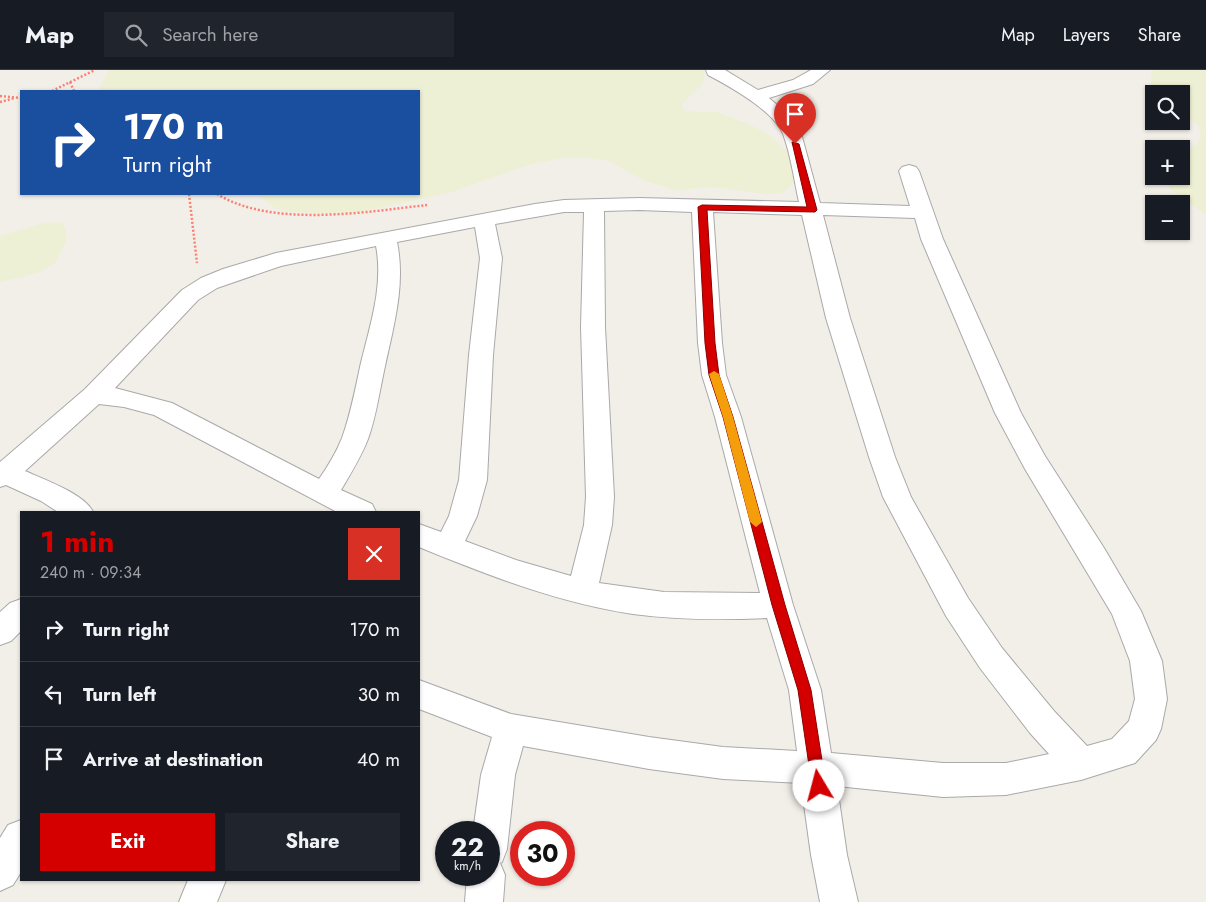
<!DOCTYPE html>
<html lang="en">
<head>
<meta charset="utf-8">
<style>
	:root { --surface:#171b24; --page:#20242c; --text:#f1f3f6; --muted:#9ea1a6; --line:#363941; --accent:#d40000 }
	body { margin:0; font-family:Jost,sans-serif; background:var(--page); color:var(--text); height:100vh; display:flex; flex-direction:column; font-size:19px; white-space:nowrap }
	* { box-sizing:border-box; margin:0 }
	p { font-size:16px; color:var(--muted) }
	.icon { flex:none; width:28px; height:28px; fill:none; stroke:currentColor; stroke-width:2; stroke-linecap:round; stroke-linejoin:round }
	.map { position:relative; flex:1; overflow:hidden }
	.sheet { position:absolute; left:20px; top:441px; width:400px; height:370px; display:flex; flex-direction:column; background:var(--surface); border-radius:0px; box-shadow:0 1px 4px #0004 }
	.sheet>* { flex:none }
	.top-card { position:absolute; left:20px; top:20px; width:400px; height:105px; border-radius:0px; box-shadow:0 1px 4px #0004; background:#1a4fa0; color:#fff; overflow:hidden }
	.buttons { position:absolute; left:1145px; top:15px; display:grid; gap:10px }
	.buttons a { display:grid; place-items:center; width:45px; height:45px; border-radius:0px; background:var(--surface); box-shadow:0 1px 4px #0004; font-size:25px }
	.speed { position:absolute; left:435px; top:751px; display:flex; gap:10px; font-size:25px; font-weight:700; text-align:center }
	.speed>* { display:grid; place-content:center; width:65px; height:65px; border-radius:50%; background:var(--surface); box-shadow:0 1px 4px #0004; line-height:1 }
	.speed small { font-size:12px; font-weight:400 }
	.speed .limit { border:8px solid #d22; background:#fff; color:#111 }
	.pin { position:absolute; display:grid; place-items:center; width:42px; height:42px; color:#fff; margin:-51px -21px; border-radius:50% 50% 50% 0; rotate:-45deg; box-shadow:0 0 5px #0007 }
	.pin .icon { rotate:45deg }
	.me { position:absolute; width:55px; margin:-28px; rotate:352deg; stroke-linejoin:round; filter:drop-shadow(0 0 4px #0008) }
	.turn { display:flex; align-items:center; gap:18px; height:105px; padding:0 20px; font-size:22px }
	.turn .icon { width:65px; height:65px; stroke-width:2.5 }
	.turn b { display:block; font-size:35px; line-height:42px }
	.round { display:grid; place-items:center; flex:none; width:52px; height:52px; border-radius:0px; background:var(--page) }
	.head { display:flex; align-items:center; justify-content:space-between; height:85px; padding:0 20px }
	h1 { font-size:30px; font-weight:700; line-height:38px; color:var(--accent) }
	.button { display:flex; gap:10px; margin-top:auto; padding:10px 20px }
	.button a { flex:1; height:58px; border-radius:0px; background:var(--accent); color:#fff; font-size:20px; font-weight:700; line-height:58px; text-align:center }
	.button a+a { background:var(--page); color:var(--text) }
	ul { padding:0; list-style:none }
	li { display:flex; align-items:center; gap:15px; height:65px; padding:0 20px; border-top:1px solid var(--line) }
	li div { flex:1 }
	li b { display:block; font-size:19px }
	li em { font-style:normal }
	header { display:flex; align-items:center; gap:30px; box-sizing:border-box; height:70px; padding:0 25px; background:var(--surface); border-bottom:1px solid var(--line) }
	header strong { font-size:24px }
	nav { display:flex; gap:28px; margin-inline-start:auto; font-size:18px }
	.search { width:350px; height:45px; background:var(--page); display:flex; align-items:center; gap:12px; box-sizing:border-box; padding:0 18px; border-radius:0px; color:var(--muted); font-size:19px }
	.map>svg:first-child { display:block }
</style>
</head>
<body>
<header>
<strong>Map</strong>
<div class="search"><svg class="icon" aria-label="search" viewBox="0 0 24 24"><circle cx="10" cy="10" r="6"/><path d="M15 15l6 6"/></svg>Search here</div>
<nav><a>Map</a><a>Layers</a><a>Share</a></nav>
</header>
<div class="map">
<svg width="1206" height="832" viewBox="0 0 1206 832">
	<rect width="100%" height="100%" fill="#f2efe9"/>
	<!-- farmland -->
	<g fill="#eef0d5">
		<path d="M 109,0 L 705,0 L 702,15 L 682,34 L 684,41 L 716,42 L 744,52 L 768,64 L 786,80 L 791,88 L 795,106 L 792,115 L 783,123 L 766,124 L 712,117 L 676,120 L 645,111 L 608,91 L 591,88 L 561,88 L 528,95 L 449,123 L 364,141 L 346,144 L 289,142 L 274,138 L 257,124 L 419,124 L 419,21 L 100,21 L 99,18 Z"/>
		<path d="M 1153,0 L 1206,0 L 1206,145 L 1172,121 L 1161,106 L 1181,106 L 1181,84 L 1190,80 L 1198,73 L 1201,65 L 1199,56 L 1181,42 L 1181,24 L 1157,24 L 1155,21 L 1151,13 L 1151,2 Z"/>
		<path d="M 62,152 L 66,161 L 66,171 L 55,193 L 38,203 L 0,212 L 0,166 L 43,153 Z"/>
	</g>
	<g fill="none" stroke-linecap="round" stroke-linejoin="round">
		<defs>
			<g id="street">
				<path d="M 706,0 L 725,0 L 758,20 L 793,10 L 811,0 L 830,0 L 813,14 L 769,28 L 783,40 L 801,63 L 820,133 L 910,136 L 899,101 L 902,97 L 909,95 L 916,97 L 919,101 L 943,169 L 1021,343 L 1045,386 L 1104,478 L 1141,541 L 1162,591 L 1167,629 L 1161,659 L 1156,670 L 1135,693 L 1081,710 L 1006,725 L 943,727 L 837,716 L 847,785 L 858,832 L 820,832 L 811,785 L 801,713 L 723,709 L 649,699 L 523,676 L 515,705 L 507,779 L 502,792 L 500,793 L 505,805 L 503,832 L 465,832 L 467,805 L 489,805 L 489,762 L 473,762 L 481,705 L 492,667 L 419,639 L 419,610 L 511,644 L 649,667 L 723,677 L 797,681 L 789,620 L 767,548 C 722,550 678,550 633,544 C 559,533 487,505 419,477 L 419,454 L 441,462 L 449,446 L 459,410 L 469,285 L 480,188 L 475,157 L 397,172 C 406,216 393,258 384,301 C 379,324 376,347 368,369 C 361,387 351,403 341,420 L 372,434 L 376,442 L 337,442 L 154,345 L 124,337 L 99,334 L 25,401 C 43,409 85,424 93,442 L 58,442 L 41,431 L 6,415 L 0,417 L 0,392 L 85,319 L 182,220 L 201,208 L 223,199 L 276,183 L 535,134 L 564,130 L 639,128 L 799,132 C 794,110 791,85 783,64 C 774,41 729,16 708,5 ZM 639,140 L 692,142 L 698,273 L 702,305 L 715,347 L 760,523 L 664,522 L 599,513 L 612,455 L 614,427 L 605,257 L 604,141 ZM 564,142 L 584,142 L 581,257 L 586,427 L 584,455 L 571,506 L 516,490 L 465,471 L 477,446 L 487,410 L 493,285 L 502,188 L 495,154 ZM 713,142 L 802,145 L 826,248 L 869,387 L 883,427 L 946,546 L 980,598 L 1030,663 L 1049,684 L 1006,693 L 943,693 L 831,683 L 821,620 L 793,535 L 741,347 L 726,305 L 722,273 ZM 823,145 L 915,148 L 921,169 L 995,343 L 1025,399 L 1112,544 L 1130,591 L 1135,629 L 1129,651 L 1112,669 L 1087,676 L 1054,641 L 1002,578 L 968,528 L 911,427 L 895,387 L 850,248 ZM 376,176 C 384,217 369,258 360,297 C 355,321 350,346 342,368 C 336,383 328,396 319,409 L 172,333 L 115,318 L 198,230 L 217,218 L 281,196 Z"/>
				<path d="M 21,529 L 21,561 L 11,571 L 0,575 L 0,542 L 10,533 Z"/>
				<path d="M 21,750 L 21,802 L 13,815 L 0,821 L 0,768 L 8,755 Z"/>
				<path d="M 188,810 L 226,810 L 217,832 L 179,832 Z"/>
			</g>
		</defs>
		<!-- street casing -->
		<use href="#street" stroke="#a9a9a9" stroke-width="2"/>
		<!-- path -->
		<g stroke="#fa8072" stroke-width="2.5" stroke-dasharray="2 2" stroke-linecap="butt">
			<path d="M 70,12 L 74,21"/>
			<path d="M 52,21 L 95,0"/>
			<path d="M 0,26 L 21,28"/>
			<path d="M 0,32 L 15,28"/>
			<path d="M 189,124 L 197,193"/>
			<path d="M 217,124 C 272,158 366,142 427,135"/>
		</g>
		<!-- street -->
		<use href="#street" fill="#fff" fill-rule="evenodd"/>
	</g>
	<!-- route -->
	<path fill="#d40000" stroke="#8a0000" d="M 792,72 L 799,74 L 817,140 L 815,142 L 707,140 L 715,273 L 719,305 L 733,347 L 785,535 L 811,620 L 826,716 L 824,720 L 819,723 L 814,720 L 812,716 L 798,620 L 772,535 L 723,347 L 709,305 L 705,273 L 698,137 L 702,135 L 807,137 Z"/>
	<!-- slow -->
	<path fill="#f59e0b" d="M 714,301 L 719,304 L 733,347 L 762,452 L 756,457 L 750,452 L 723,347 L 709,304 Z"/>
</svg>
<div class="buttons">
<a><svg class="icon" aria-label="search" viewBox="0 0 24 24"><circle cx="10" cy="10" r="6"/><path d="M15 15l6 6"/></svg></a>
<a>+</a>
<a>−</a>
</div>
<div class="speed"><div>22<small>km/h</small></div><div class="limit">30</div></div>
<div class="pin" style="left:795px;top:74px;background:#d93025"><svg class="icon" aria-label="arrive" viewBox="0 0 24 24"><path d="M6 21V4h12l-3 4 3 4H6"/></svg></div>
<svg class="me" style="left:819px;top:716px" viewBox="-20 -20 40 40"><circle r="19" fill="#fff"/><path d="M0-13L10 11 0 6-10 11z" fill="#d40000"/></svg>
<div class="top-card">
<div class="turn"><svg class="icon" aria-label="right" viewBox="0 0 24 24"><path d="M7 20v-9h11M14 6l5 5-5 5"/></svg><div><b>170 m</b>Turn right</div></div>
</div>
<section class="sheet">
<div class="head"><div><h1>1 min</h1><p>240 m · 09:34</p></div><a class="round" style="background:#d93025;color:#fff"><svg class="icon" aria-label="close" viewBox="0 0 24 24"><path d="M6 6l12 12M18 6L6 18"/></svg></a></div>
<ul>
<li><svg class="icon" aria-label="right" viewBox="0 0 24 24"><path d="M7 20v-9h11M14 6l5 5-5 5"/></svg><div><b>Turn right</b></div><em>170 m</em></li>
<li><svg class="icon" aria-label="left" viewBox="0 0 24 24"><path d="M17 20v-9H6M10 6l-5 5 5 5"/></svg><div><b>Turn left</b></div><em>30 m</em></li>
<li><svg class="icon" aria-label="arrive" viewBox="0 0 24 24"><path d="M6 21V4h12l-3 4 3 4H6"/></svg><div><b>Arrive at destination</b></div><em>40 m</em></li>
</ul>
<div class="button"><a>Exit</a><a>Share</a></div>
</section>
</div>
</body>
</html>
